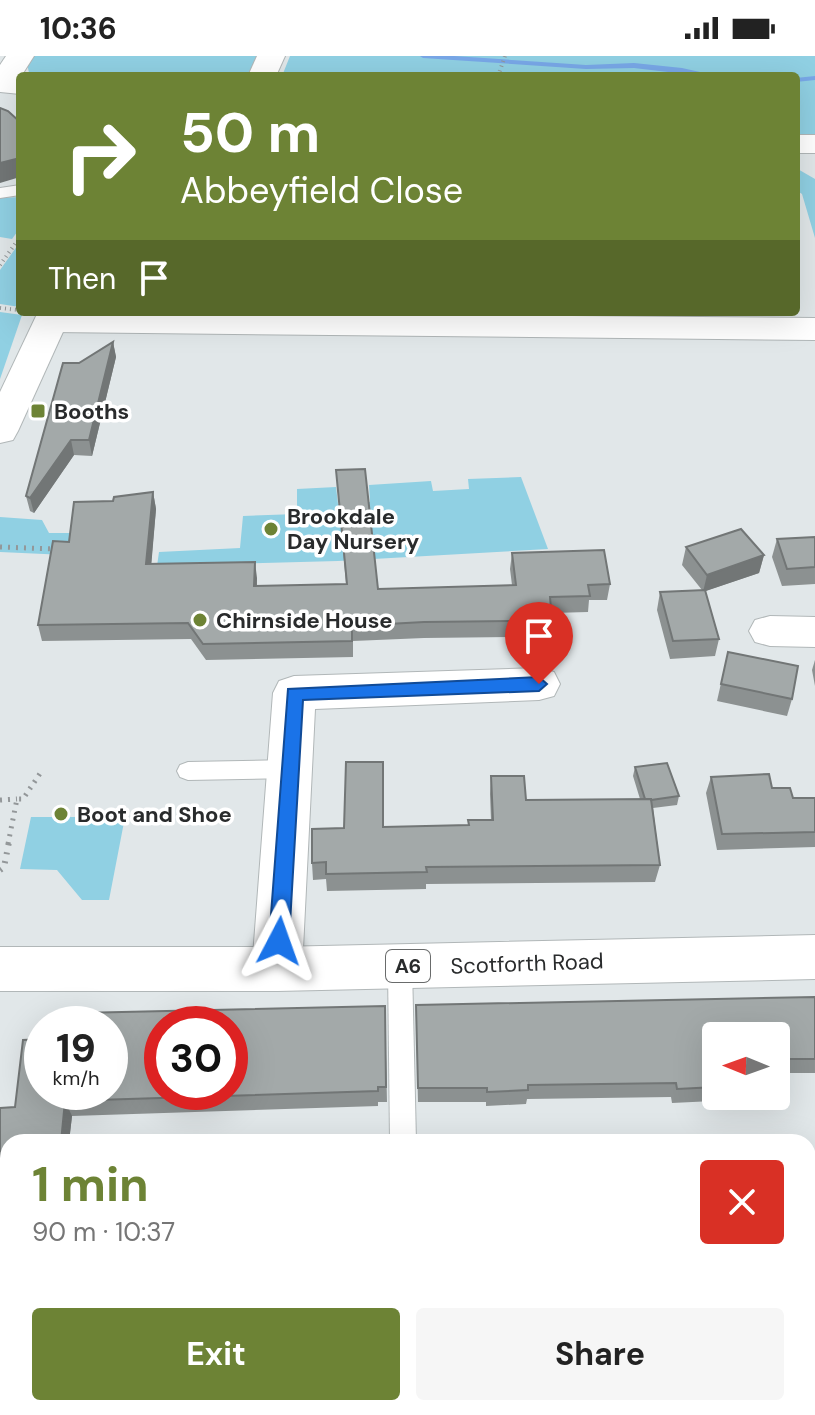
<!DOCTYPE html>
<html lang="en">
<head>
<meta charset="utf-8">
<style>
	:root { --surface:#fff; --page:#f6f6f6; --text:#222; --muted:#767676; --accent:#6d8335 }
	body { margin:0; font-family:"DM Sans",sans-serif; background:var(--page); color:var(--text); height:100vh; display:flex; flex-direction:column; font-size:30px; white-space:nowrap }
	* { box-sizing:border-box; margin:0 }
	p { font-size:26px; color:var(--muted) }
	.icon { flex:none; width:44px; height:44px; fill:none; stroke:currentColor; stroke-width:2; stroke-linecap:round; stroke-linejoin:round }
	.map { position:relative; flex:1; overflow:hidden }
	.drawer { position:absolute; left:0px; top:1078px; width:816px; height:282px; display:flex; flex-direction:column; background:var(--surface); border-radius:24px 24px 0 0; box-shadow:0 8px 32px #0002 }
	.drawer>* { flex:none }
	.banner { position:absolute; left:16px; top:16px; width:784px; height:244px; border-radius:8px; box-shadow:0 8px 32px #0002; background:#6d8335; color:#fff; overflow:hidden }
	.needle { width:52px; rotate:271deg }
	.controls { position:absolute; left:702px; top:966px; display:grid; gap:16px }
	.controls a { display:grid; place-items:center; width:88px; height:88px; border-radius:8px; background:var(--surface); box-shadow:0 8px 32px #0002; font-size:40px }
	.speed { position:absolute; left:24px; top:950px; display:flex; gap:16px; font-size:40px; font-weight:700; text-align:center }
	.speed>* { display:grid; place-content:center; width:104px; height:104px; border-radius:50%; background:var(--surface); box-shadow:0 8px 32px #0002; line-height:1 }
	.speed small { font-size:20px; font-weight:400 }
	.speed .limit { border:12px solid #d22; background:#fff; color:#111 }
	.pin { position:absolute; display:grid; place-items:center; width:68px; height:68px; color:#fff; margin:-82px -34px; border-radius:50% 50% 50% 0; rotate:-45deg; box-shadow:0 0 8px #0007 }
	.pin .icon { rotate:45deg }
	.me { position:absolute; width:88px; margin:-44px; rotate:4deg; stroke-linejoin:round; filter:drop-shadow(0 0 6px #0008) }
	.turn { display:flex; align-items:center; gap:28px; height:168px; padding:0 32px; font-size:36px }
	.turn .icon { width:104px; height:104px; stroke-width:2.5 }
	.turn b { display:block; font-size:56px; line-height:68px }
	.then { display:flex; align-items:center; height:76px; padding:0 32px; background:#0003; gap:16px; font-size:30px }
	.round { display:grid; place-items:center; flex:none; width:84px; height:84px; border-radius:8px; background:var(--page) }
	.headline { display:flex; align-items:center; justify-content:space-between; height:136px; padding:0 32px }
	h1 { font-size:48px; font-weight:700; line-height:60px; color:var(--accent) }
	.button { display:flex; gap:16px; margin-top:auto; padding:16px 32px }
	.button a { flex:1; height:92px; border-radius:8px; background:var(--accent); color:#fff; font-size:32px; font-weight:700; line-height:92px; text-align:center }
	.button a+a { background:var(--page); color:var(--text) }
	.status { display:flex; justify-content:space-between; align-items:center; height:56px; padding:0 40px; background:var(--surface); direction:ltr }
	.status svg { height:22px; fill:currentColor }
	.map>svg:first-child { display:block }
</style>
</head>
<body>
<div class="status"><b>10:36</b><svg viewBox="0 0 49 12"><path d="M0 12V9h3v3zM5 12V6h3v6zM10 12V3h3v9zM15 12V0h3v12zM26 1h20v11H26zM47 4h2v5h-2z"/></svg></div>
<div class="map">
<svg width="815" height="1359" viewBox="0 0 815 1359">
	<rect width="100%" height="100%" fill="#e1e7e9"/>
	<!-- green -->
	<g fill="#90d0e3">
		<path d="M 30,0 L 260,0 L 250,20 L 34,20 L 29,17 L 27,7 Z"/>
		<path d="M 290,0 L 815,0 L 815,79 L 796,80 L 796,20 L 282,20 Z"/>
		<path d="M 796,112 L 815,123 L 815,182 L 802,138 L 796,134 Z"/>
		<path d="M 20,141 L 20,172 L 12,183 L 0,181 L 0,142 Z"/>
		<path d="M 20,186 L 20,251 L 0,248 L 0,214 Z"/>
		<path d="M 0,256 L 22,259 L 0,323 Z"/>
		<path d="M 521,421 L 548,493 L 338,505 L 157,510 L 159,496 L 240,492 L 243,460 L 297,458 L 297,433 L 336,431 L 338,448 L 370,446 L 369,429 L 431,425 L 433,435 L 469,433 L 468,423 Z"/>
		<path d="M 0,461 L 42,464 L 49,477 L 71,477 L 66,499 L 0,496 Z"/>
		<path d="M 31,761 L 125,761 L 109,844 L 82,844 L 57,814 L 20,813 Z"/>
	</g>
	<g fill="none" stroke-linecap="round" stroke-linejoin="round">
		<!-- stream -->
		<g fill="#78a7e7" fill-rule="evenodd">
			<path d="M 420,0 L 454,0 L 586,9 L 634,7 L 682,12 L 718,20 L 702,20 L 634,12 L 586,13 L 423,2 Z"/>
			<path d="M 815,20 L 815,24 L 796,26 L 796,22 Z"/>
		</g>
		<defs>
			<g id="lane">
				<path d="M 20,129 L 20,139 L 0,142 L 0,132 Z"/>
				<path d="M 290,704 L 298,707 L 301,713 L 298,719 L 290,722 L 188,724 L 180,721 L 177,715 L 180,709 L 188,706 Z"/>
				<path d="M 400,900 L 409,903 L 412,911 L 416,1086 L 390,1086 L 388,911 L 391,903 Z"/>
			</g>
			<g id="street">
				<path d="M 6,0 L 34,0 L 13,33 L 0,35 L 0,9 Z"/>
				<path d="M 49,256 L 815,262 L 815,284 L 51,276 L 39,273 L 34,266 L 39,259 Z"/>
				<path d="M 770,560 L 815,561 L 815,591 L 770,590 L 755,586 L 749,575 L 755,564 Z"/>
				<path d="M 539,612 L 554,616 L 560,628 L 554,640 L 539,644 L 315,653 L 302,913 L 295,929 L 277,935 L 259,929 L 252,913 L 273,637 L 279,625 L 294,620 Z"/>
			</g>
			<g id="secondary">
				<path d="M 257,0 L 285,0 L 276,20 L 248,20 Z"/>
				<path d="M 0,18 L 20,20 L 20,38 L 0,36 Z"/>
				<rect x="796" y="79" width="19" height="18"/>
				<path d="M 38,256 L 72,256 L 18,375 L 13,384 L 0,387 L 0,336 Z"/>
			</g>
			<path id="primary" d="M 815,879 L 815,923 L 277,935 L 0,935 L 0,891 L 277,891 Z"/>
		</defs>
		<!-- lane casing -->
		<use href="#lane" stroke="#b1b7b8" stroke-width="2"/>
		<!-- street casing -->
		<use href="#street" stroke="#b1b7b8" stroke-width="2"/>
		<!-- secondary casing -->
		<use href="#secondary" stroke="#b1b7b8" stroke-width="2"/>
		<!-- primary casing -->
		<use href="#primary" stroke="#b1b7b8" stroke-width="2"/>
		<!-- path-far2 -->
		<g stroke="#939799" stroke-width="4" stroke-dasharray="1 4" stroke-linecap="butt">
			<path d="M 498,20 L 505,0"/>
			<path d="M 0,209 L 20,181"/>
			<path d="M 0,252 L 19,254"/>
		</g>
		<!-- path-far1 -->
		<g stroke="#939799" stroke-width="5" stroke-dasharray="2 6" stroke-linecap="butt">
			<path d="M 0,491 L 55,493"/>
			<path d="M 0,744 L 17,743"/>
			<path d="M 8,788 L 17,743 L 23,743 L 41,716"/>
		</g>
		<!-- path -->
		<path stroke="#939799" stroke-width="6" stroke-dasharray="2 7" stroke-linecap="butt" d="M 0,814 L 4,811 L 9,786"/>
		<!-- lane -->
		<use href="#lane" fill="#fff" fill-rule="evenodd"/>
		<!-- street -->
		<use href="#street" fill="#fff" fill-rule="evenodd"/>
		<!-- secondary -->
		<use href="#secondary" fill="#fff" fill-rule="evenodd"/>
		<!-- primary -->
		<use href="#primary" fill="#fff" fill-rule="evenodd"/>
	</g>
	<!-- wall -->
	<g fill="#8c9191" fill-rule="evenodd">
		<path d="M 113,286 L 116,301 L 92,400 L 74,399 L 34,457 L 30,455 L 26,440 L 79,307 Z"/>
		<path d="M 336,414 L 378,533 L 512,529 L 510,513 L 512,497 L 610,528 L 607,544 L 589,544 L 588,556 L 552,557 L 553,577 L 551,593 L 521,593 L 521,581 L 424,582 L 353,585 L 353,601 L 206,604 L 191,583 L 42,585 L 38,569 L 69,486 L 113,445 L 153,436 L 156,453 L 151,508 L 257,522 L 257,530 L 346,528 Z"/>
		<path d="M 815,481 L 815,528 L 782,530 L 772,501 L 777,483 Z"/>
		<path d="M 686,491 L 764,499 L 759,517 L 705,535 L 719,583 L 715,600 L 670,603 L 657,554 L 660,536 L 702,534 L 682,509 Z"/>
		<path d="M 728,596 L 792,643 L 787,660 L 717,645 Z"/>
		<path d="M 815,604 L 815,630 L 812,614 Z"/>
		<path d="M 635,711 L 679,740 L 677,749 L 653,752 L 660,809 L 655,826 L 426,828 L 426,833 L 327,835 L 326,823 L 313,824 L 312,807 L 383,771 L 468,769 L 491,764 L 490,738 L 491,720 L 526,744 L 640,743 L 633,720 Z"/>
		<path d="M 711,721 L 772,732 L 793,742 L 815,742 L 815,791 L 717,794 L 706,737 Z"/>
		<path d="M 815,941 L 815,1017 L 780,1017 L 782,1028 L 775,1042 L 672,1047 L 671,1041 L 527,1043 L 526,1048 L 486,1050 L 486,1046 L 418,1046 L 416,963 ZM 716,980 L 776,980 L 776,1040 L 716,1040 Z"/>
		<path d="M 385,950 L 387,1046 L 378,1046 L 378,1050 L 72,1060 L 69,1086 L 8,1086 L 8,1185 L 6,1202 L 0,1202 L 0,1052 L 15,1051 L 42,1036 Z"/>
		<path d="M 563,1352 L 695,1352 L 670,1359 L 565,1359 Z"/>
	</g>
	<!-- shaded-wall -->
	<g fill="#727676">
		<path d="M 20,102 L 20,121 L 0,127 L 0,107 Z"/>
		<path d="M 113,286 L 116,301 L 92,400 L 89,384 Z"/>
		<path d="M 71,384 L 74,399 L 34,457 L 30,442 Z"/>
		<path d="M 153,436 L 156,453 L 150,524 L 146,508 Z"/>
		<path d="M 764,499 L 759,517 L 703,536 L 707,519 Z"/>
		<path d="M 255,506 L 257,522 L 256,546 L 254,530 Z"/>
		<path d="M 65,1045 L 72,1060 L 69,1086 L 61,1086 Z"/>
		<path d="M 5,1130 L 8,1135 L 8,1185 L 6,1202 L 0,1193 L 0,1171 Z"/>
		<path d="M 666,1352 L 695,1352 L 670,1359 L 640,1359 Z"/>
	</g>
	<!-- building -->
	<g fill="#a3a9a9" stroke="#727676" stroke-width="2" fill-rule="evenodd">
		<path d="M 0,52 L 8,55 L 20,66 L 20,102 L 0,107 Z"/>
		<path d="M 113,286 L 89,384 L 71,384 L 30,442 L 26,440 L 63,307 L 79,307 Z"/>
		<path d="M 365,413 L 378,533 L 516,529 L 512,497 L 604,494 L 610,528 L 588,529 L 590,540 L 550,541 L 553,577 L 523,577 L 522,565 L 424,566 L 352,570 L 352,585 L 203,588 L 188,567 L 38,569 L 53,485 L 69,486 L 74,446 L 113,445 L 114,441 L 153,436 L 146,508 L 255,506 L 254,530 L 347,528 L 336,414 Z"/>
		<path d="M 741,473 L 764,499 L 707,519 L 686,491 Z"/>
		<path d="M 815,481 L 815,511 L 787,513 L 777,483 Z"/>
		<path d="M 705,534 L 719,583 L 673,585 L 660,536 Z"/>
		<path d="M 728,596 L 798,610 L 792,643 L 721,628 Z"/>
		<path d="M 346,706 L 383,706 L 383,771 L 469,769 L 468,764 L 493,764 L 491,720 L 524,720 L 526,744 L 651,743 L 660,809 L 426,811 L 427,816 L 326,818 L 326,806 L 312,807 L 312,773 L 344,772 Z"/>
		<path d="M 667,707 L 679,740 L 651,744 L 651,743 L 645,743 L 635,711 Z"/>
		<path d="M 769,718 L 772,732 L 790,732 L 793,742 L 815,742 L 815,776 L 722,778 L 711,721 Z"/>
		<path d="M 815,941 L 815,1003 L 777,1003 L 782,1028 L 776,1029 L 776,980 L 716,980 L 716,1031 L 677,1033 L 676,1027 L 528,1029 L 528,1034 L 487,1036 L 487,1032 L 418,1032 L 416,949 Z"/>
		<path d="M 385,950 L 386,1031 L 378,1031 L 378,1035 L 65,1045 L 61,1086 L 8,1086 L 8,1130 L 5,1130 L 0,1171 L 0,1052 L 15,1051 L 23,984 L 42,983 L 42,1036 L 110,1036 L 110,968 L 77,968 L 78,957 ZM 162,968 L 230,968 L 230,1036 L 162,1036 Z"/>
		<path d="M 319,1352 L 349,1352 L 351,1359 L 321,1359 Z"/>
		<path d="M 384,1352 L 509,1352 L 511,1359 L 357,1359 Z"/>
		<path d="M 569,1352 L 666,1352 L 640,1359 L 571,1359 Z"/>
	</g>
	<!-- route -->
	<path fill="#1a73e8" stroke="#114b97" stroke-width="2" d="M 539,621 L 547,628 L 539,635 L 303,644 L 289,885 L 286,891 L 279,894 L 272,891 L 269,885 L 288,633 Z"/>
	<!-- markers -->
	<g fill="#6d8335" stroke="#fff" stroke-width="3">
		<rect x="30" y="347" width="16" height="16" rx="4"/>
		<circle cx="271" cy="473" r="8"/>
		<circle cx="200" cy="564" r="8"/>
		<circle cx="61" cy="758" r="8"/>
	</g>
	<g text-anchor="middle" stroke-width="7" stroke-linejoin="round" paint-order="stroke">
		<!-- shield labels -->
		<rect fill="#fff" stroke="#696b6b" stroke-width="2" x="386" y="894" width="44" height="32" rx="6"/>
		<g font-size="20" font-weight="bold" fill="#292b2c">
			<text x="408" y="917">A6</text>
		</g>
		<!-- poi labels -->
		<g font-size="22" font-weight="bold" fill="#292b2c" stroke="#fff" text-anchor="start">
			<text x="54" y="363">Booths</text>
			<text x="287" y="468">Brookdale<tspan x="287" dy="25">Day Nursery</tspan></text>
			<text x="216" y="572">Chirnside House</text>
			<text x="77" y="766">Boot and Shoe</text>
		</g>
		<!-- street labels -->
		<g font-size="22" fill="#292b2c" stroke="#fff">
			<text transform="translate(527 907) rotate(-2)" y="8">Scotforth Road</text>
		</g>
	</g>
</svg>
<div class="controls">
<a><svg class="needle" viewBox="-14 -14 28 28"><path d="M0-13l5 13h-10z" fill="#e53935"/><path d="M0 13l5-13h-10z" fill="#767676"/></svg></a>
</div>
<div class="speed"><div>19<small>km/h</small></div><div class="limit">30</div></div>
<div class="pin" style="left:539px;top:628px;background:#d93025"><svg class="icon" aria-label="arrive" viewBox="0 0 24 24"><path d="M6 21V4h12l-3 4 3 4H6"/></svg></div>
<svg class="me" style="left:279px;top:885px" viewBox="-20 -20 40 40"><path d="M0-17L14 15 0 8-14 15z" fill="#1a73e8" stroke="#fff" stroke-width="4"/></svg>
<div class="banner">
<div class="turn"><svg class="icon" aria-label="right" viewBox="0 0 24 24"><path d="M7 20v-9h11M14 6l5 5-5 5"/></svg><div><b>50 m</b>Abbeyfield Close</div></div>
<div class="then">Then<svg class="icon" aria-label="arrive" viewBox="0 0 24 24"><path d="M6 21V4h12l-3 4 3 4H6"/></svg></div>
</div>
<section class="drawer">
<div class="headline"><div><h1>1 min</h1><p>90 m · 10:37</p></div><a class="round" style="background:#d93025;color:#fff"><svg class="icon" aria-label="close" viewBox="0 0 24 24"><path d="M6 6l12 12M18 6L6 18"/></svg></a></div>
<div class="button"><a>Exit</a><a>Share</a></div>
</section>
</div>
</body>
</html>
